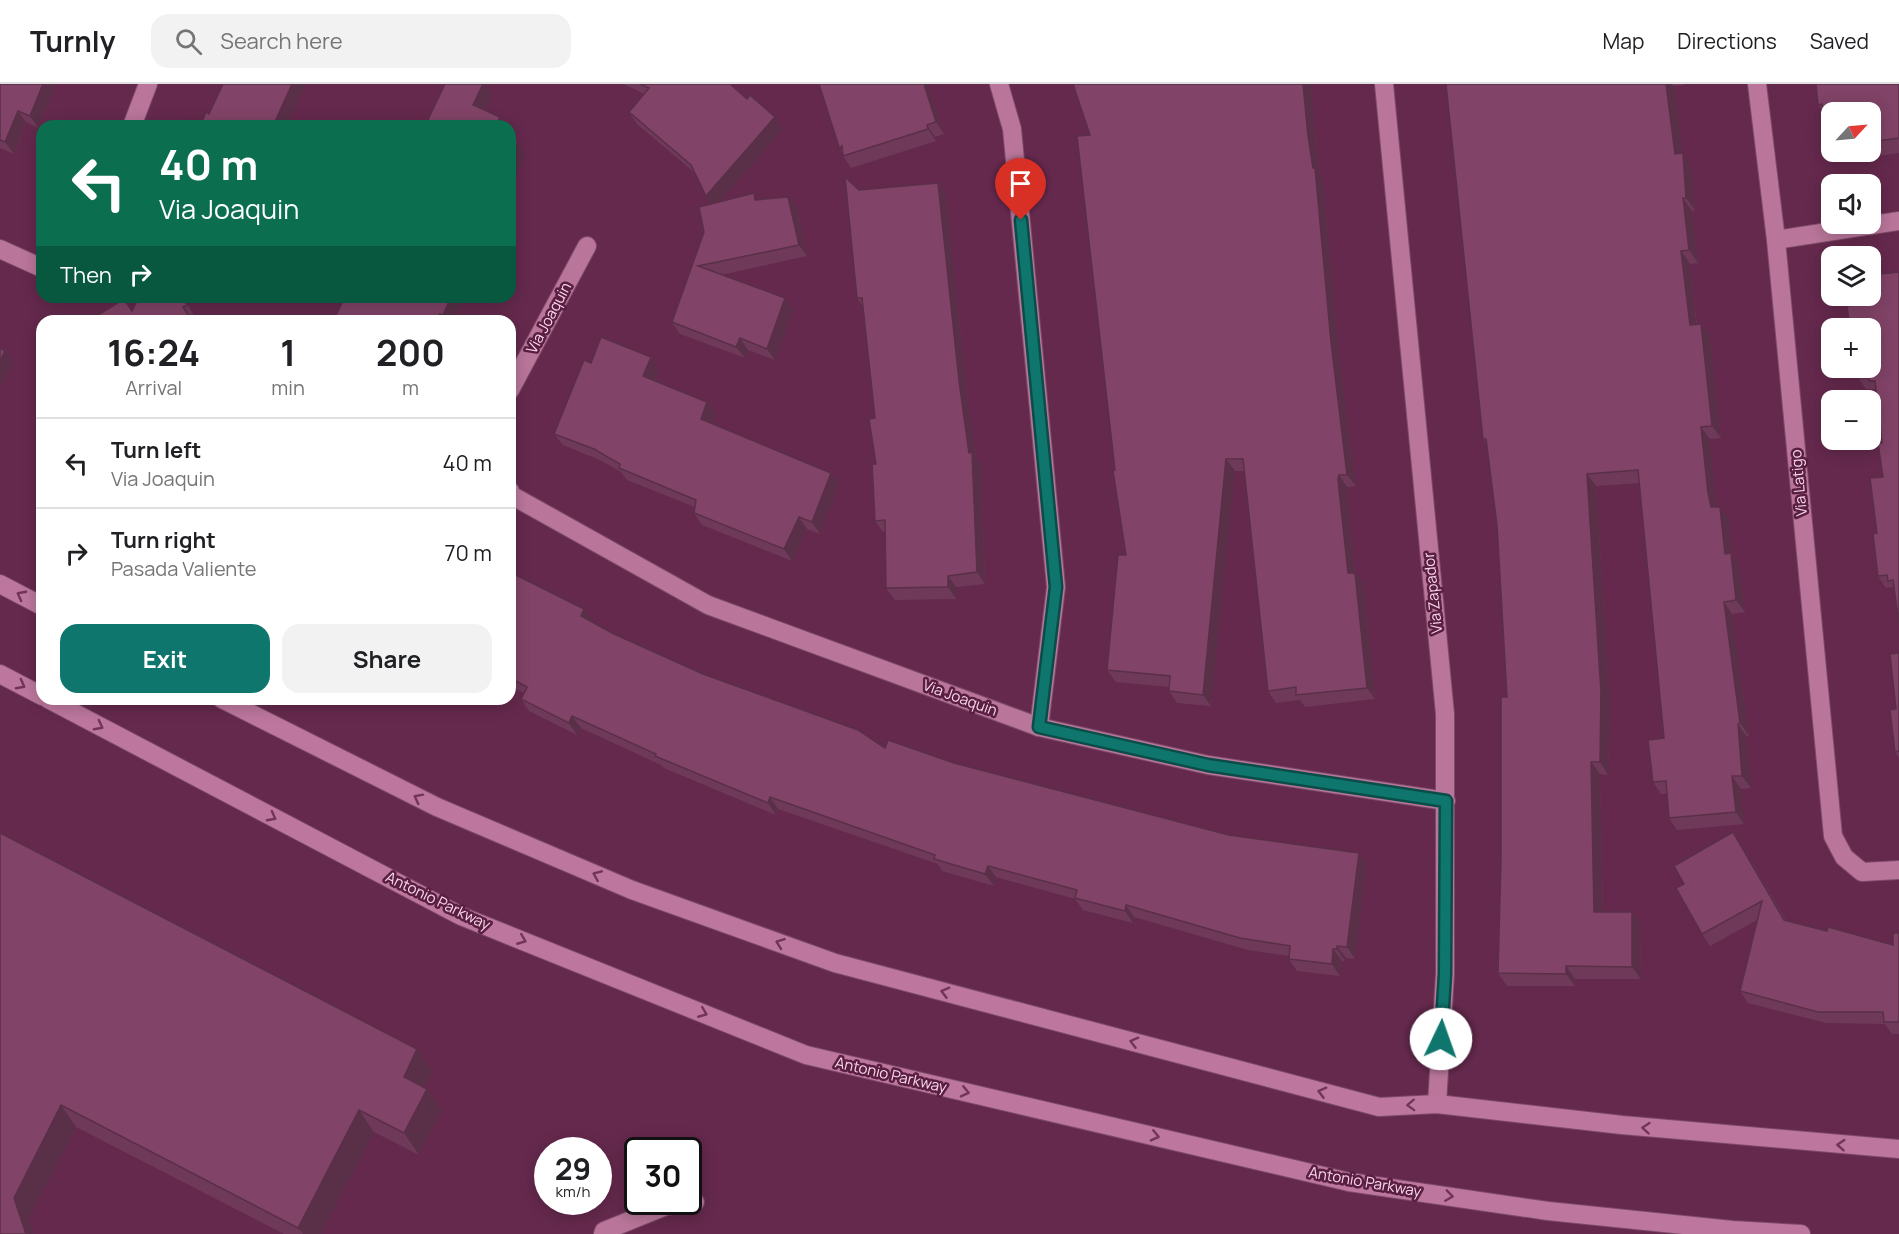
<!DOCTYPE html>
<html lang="en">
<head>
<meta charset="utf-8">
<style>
	:root { --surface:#fff; --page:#f2f2f2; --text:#202124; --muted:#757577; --line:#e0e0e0; --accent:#0f766e }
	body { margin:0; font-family:Manrope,sans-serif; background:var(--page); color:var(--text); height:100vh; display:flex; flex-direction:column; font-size:22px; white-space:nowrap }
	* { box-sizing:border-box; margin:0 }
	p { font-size:20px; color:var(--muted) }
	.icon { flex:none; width:33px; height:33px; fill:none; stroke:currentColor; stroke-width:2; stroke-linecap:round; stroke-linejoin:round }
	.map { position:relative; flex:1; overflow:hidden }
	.sheet { position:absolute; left:36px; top:231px; width:480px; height:390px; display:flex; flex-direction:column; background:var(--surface); border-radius:18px; box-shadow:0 3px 15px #0003 }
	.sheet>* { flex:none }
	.hud { position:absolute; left:36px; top:36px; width:480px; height:183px; border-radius:18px; box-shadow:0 3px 15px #0003; background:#0b6e4f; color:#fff; overflow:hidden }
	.needle { width:39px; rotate:64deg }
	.tools { position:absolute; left:1821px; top:18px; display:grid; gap:12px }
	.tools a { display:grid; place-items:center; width:60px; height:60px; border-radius:12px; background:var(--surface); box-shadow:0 3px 15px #0003; font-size:30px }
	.speed { position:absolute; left:534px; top:1053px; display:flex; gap:12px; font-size:30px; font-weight:700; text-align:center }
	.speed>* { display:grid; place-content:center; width:78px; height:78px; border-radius:50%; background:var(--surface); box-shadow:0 3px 15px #0003; line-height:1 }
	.speed small { font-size:15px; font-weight:400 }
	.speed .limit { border:3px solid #111; border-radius:9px; background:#fff; color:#111 }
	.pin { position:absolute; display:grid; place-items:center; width:51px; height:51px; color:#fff; margin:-62px -26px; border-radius:50% 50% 50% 0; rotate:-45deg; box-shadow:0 0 6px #0007 }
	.pin .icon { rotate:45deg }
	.me { position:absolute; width:66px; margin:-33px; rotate:3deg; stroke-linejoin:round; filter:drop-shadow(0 0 4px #0008) }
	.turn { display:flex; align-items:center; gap:21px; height:126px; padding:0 24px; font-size:27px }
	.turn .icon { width:78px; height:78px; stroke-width:2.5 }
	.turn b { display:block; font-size:42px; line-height:51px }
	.then { display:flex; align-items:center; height:57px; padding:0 24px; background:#0003; gap:12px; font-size:22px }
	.eta { display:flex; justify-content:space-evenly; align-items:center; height:102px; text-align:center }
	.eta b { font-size:36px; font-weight:700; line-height:42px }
	.button { display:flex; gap:12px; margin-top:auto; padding:12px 24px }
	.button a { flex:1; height:69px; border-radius:18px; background:var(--accent); color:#fff; font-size:24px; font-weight:700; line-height:69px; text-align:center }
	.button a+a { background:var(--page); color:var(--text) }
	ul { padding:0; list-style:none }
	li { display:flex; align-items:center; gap:18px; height:90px; padding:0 24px; border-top:2px solid var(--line) }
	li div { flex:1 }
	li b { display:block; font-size:22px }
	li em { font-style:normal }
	header { display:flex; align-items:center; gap:36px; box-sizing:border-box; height:84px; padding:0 30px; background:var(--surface); border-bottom:2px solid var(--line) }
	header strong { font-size:28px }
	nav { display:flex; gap:33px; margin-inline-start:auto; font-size:21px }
	.search { width:420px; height:54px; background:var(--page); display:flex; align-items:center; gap:15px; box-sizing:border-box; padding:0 21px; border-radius:18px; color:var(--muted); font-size:22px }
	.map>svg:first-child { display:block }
</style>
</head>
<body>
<header>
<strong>Turnly</strong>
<div class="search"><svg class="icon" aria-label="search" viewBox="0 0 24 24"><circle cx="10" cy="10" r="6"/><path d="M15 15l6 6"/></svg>Search here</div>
<nav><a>Map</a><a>Directions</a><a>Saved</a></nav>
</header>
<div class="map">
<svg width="1899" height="1150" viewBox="0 0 1899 1150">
	<rect width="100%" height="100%" fill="#65294d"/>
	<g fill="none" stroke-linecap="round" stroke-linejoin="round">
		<defs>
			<path id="lane" d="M 603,1150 L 604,1147 L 666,1122 L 695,1118"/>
			<g id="street">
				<path d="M 999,0 L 1012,45 L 1056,503 L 1039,643"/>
				<path d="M 1384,0 L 1445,630 L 1445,890 L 1437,1020"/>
				<path d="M 1757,0 L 1776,156 L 1833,752 L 1844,773 L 1862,788 L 1899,786"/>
				<path d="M 132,42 L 148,0"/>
				<path d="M 1776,156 L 1899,137"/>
				<path d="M 0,165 L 42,184"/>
				<path d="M 510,306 L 587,162"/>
				<path d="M 510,407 L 511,411 L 708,521 L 1039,643 L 1208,681 L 1446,717"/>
			</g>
			<g id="primary">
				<path d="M 0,500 L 42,522"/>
				<path d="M 0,590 L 42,612"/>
				<path d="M 48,615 L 461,832 L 806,971 L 1349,1098 L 1548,1127 L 1732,1146 L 1801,1150"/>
				<path d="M 222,615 L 437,723 L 632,806 L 835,879 L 1379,1023 L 1437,1020 L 1622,1041 L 1899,1065"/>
			</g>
		</defs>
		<!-- lane casing -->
		<use href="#lane" stroke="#7d4a69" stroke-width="20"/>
		<!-- street casing -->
		<use href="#street" stroke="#7d4a69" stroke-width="20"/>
		<!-- primary casing -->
		<use href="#primary" stroke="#7d4a69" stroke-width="20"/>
		<!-- lane -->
		<use href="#lane" stroke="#b9769a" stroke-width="18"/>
		<!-- street -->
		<use href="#street" stroke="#b9769a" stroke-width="18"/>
		<!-- primary -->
		<use href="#primary" stroke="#bd779e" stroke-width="18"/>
	</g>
	<!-- wall -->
	<g fill="#6f3a59">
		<path d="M 0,0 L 56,0 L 38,44 L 26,38 L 14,70 L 0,64 Z"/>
		<path d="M 624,0 L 730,0 L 747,15 L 783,45 L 719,118 L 758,116 L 788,113 L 797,124 L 807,172 L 721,191 L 793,226 L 775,276 L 748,266 L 745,274 L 680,250 L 672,238 L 704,148 L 711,120 L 695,89 L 637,40 L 629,28 L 644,10 Z"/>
		<path d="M 819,0 L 928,0 L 944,50 L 935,53 L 936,57 L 851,84 L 843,72 L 843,70 L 840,66 Z"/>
		<path d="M 1073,0 L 1311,0 L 1316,63 L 1320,92 L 1323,96 L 1339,270 L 1356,402 L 1347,403 L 1347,408 L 1355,489 L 1364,500 L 1375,615 L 1305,623 L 1300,616 L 1276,619 L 1268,607 L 1244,387 L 1235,387 L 1211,622 L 1177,619 L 1169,607 L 1169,603 L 1116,598 L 1107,586 L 1126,471 L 1115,386 L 1090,51 Z"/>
		<path d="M 1446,0 L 1684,0 L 1684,1 L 1674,2 L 1682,69 L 1691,82 L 1695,126 L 1692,127 L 1698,179 L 1690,180 L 1697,240 L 1701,240 L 1710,252 L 1721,354 L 1710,355 L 1716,421 L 1717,423 L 1729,435 L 1732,471 L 1739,481 L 1745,528 L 1732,530 L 1749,652 L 1746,652 L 1751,704 L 1741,705 L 1744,740 L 1677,746 L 1669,734 L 1667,710 L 1661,710 L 1653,698 L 1664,654 L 1640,399 L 1596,402 L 1610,620 L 1608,691 L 1600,690 L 1603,828 L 1632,828 L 1640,840 L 1641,895 L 1575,895 L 1575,902 L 1507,902 L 1498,889 L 1507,613 L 1497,441 L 1487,360 L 1483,355 Z"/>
		<path d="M 1899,0 L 1899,69 L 1871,73 L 1867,68 L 1870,68 L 1870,28 L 1832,28 L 1832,59 L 1825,50 L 1822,26 L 1818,21 Z"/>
		<path d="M 938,99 L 946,111 L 967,309 L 976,374 L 981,380 L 985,500 L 956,503 L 956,515 L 895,516 L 886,504 L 885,448 L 883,448 L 875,437 L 875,334 L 864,224 L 857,214 L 859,106 Z"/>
		<path d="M 1870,212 L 1895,507 L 1892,503 L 1886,504 L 1878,492 L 1877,449 L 1883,393 L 1882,359 L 1876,306 L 1875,305 L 1866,305 L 1858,294 L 1855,221 Z"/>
		<path d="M 139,213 L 183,213 L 195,233 L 192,235 L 132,227 Z"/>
		<path d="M 465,213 L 454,237 L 333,237 Z"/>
		<path d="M 651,273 L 659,285 L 655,297 L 707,318 L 716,330 L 712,340 L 839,401 L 820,450 L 807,445 L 792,477 L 702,441 L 694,429 L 695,423 L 627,396 L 621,388 L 602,377 L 563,361 L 554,350 L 591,279 Z"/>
		<path d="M 510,488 L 584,525 L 593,537 L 592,538 L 612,549 L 703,590 L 885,664 L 954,679 L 1229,751 L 1359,769 L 1367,781 L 1355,875 L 1346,874 L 1345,877 L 1342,877 L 1340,892 L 1297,887 L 1289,875 L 1289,872 L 1248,866 L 1134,833 L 1133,839 L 1083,826 L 1075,815 L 996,793 L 994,802 L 942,787 L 938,780 L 778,725 L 776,731 L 664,684 L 661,681 L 581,644 L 577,651 L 529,627 L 521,615 L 524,609 L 510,602 Z"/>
		<path d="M 1899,569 L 1899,674 L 1895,668 Z"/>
		<path d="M 1733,748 L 1741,759 L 1786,836 L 1827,847 L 1893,861 L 1899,849 L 1899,950 L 1892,950 L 1885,940 L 1826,939 L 1748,919 L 1740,907 L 1757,836 L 1710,862 L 1702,850 L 1684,800 Z"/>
		<path d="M 0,749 L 417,965 L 433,987 L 424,1003 L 427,1005 L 442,1026 L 419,1071 L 374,1048 L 321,1150 L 284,1150 L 76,1043 L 29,1135 L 0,1150 Z"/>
	</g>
	<!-- shaded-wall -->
	<g fill="#5a2f48">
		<path d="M 43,0 L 56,0 L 38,44 L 30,32 Z"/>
		<path d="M 292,0 L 306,0 L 287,42 L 275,42 L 274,40 Z"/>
		<path d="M 483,0 L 485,0 L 492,10 L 482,33 L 473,21 Z"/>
		<path d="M 924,0 L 928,0 L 944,50 L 936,38 Z"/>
		<path d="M 1303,0 L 1311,0 L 1316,63 L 1320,92 L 1323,96 L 1339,270 L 1356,402 L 1347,391 L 1331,258 L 1308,52 Z"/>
		<path d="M 1666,0 L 1672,0 L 1674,2 L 1684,82 L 1683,69 L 1691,82 L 1695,126 L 1686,114 L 1675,70 Z"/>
		<path d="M 18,27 L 26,38 L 14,70 L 5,58 Z"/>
		<path d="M 500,33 L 506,42 L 496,42 Z"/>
		<path d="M 775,33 L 783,45 L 714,124 L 706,112 Z"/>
		<path d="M 927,41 L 935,53 L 936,57 L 928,45 Z"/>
		<path d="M 518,58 L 526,70 L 510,105 L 510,75 Z"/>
		<path d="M 938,99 L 946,111 L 967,309 L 976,374 L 981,380 L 985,500 L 977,488 L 969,369 L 959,297 Z"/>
		<path d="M 788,113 L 797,124 L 807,172 L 799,161 Z"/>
		<path d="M 1683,114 L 1692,127 L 1698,179 L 1689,166 Z"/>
		<path d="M 1681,167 L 1690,180 L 1698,253 L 1690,241 Z"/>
		<path d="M 451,213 L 465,213 L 454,237 L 447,237 L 443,231 Z"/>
		<path d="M 785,214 L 793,226 L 775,276 L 767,265 Z"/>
		<path d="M 440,230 L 445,237 L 437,237 Z"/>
		<path d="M 1701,240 L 1710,252 L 1721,354 L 1712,342 Z"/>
		<path d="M 740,254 L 748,266 L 745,274 L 736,263 Z"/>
		<path d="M 5,267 L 14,278 L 0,305 L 0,277 Z"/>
		<path d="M 651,273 L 659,285 L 652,304 L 643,292 Z"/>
		<path d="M 707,318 L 716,330 L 709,347 L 701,335 Z"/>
		<path d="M 1701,343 L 1710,355 L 1716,421 L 1720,436 L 1711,423 L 1708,409 Z"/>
		<path d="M 1226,375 L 1235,387 L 1211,622 L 1203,611 Z"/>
		<path d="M 831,389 L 839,401 L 820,450 L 812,438 Z"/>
		<path d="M 1587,390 L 1596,402 L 1610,620 L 1608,691 L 1600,678 Z"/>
		<path d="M 1339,391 L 1347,403 L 1347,408 L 1355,489 L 1364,500 L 1375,615 L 1367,604 L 1348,489 L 1338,396 Z"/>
		<path d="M 1720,423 L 1729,435 L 1732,471 L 1739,481 L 1745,528 L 1736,516 L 1725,470 Z"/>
		<path d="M 799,433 L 807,445 L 792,477 L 784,465 Z"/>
		<path d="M 948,492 L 956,503 L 956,515 L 948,503 Z"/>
		<path d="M 1724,518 L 1732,530 L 1749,652 L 1740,639 Z"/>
		<path d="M 584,525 L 593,537 L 589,544 L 581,532 Z"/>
		<path d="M 572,632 L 581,644 L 577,651 L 569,639 Z"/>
		<path d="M 1738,640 L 1746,652 L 1751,704 L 1742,692 Z"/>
		<path d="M 1591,678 L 1600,690 L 1603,840 L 1594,828 Z"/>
		<path d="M 1732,692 L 1741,705 L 1744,740 L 1736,728 Z"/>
		<path d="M 770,713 L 778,725 L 776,731 L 768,719 Z"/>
		<path d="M 1733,748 L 1741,759 L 1792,848 L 1784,836 Z"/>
		<path d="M 1359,769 L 1367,781 L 1355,875 L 1347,863 Z"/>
		<path d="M 988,782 L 996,793 L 994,802 L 985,790 Z"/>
		<path d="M 1126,821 L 1134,833 L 1133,839 L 1125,827 Z"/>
		<path d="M 1632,828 L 1640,840 L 1641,895 L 1632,883 Z"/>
		<path d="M 1337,862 L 1346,874 L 1345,877 L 1337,865 Z"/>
		<path d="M 1333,865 L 1342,877 L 1340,892 L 1332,880 Z"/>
		<path d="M 1566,882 L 1575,895 L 1575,902 L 1566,890 Z"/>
		<path d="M 417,965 L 433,987 L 419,1014 L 404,993 Z"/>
		<path d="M 427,1005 L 442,1026 L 419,1071 L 404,1049 Z"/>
		<path d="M 61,1021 L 76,1043 L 29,1135 L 34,1150 L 26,1150 L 14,1114 Z"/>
		<path d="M 359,1026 L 374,1048 L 321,1150 L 303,1150 L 298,1144 Z"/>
	</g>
	<!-- building -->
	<g fill="#814367" stroke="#5a2f48" stroke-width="1.5">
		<path d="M 0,0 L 43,0 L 30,32 L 18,27 L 5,58 L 0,56 Z"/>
		<path d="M 223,0 L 292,0 L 274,40 L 277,42 L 189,42 L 191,36 L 201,40 L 206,28 L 209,30 Z"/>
		<path d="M 445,0 L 483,0 L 473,21 L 500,33 L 496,42 L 425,42 Z"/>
		<path d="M 640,0 L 730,0 L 747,15 L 750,11 L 775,33 L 706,112 L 691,81 L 629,28 L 649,4 Z"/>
		<path d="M 819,0 L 924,0 L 936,38 L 927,41 L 928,45 L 843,72 L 842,61 L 840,66 Z"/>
		<path d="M 1073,0 L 1303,0 L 1308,52 L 1313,84 L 1315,84 L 1331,258 L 1347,391 L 1339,391 L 1338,396 L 1348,489 L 1355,489 L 1367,604 L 1296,611 L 1296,603 L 1268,607 L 1243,375 L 1226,375 L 1203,611 L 1169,607 L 1170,592 L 1107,586 L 1118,471 L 1126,471 L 1113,387 L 1115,386 L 1077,52 L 1090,51 Z"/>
		<path d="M 1446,0 L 1666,0 L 1675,70 L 1683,69 L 1686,114 L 1683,114 L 1689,166 L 1681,167 L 1690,241 L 1701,240 L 1712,342 L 1701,343 L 1708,409 L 1711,423 L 1720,423 L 1725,470 L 1731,469 L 1736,516 L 1724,518 L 1740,639 L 1738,640 L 1742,692 L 1732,692 L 1736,728 L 1669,734 L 1666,697 L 1653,698 L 1648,656 L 1664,654 L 1638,386 L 1587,390 L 1601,608 L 1600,678 L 1591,678 L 1594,828 L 1632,828 L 1632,883 L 1566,882 L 1566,890 L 1498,889 L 1501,774 L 1501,613 L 1507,613 L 1497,441 L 1486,355 L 1483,355 Z"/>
		<path d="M 1816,0 L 1899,0 L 1899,54 L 1870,58 L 1870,28 L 1832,28 L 1832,49 L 1825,50 L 1822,20 L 1818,21 Z"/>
		<path d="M 510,55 L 518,58 L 510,75 Z"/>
		<path d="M 845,93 L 859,106 L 938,99 L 959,297 L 969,369 L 972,368 L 977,488 L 948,492 L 948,503 L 886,504 L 885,436 L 875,437 L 872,380 L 876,380 L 869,335 L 875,334 L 862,214 L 857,214 Z"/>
		<path d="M 754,109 L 755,116 L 788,113 L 799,161 L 698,182 L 785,214 L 767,265 L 740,254 L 736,263 L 672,238 L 704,148 L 699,123 Z"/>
		<path d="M 1899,188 L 1899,540 L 1893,496 L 1888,497 L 1887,491 L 1878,492 L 1873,450 L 1877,449 L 1870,394 L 1883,393 L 1878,359 L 1882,359 L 1875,297 L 1869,297 L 1869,293 L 1858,294 L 1856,284 L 1870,284 L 1870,244 L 1850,244 L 1847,222 L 1855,221 L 1860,212 L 1870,212 L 1870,191 Z"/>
		<path d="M 139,213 L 182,213 L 187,221 L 183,223 L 192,237 L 88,237 L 124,215 L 132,227 Z"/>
		<path d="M 345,213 L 451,213 L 443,231 L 440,230 L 437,237 L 333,237 Z"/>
		<path d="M 601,253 L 651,273 L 643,292 L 707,318 L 701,335 L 831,389 L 812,438 L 799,433 L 784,465 L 694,429 L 696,416 L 619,384 L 620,380 L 594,365 L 554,350 L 584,276 L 591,279 Z"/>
		<path d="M 0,264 L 5,267 L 0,277 Z"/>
		<path d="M 42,266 L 42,276 L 38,269 Z"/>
		<path d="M 510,488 L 584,525 L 581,532 L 612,549 L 703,590 L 858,646 L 885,664 L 888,656 L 954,679 L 1229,751 L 1359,769 L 1347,863 L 1337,862 L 1337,865 L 1333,865 L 1332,880 L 1289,875 L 1290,862 L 1240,854 L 1126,821 L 1125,827 L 1075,814 L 1077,806 L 988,782 L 985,790 L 934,775 L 935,771 L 770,713 L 768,719 L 655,672 L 656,670 L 572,632 L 569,639 L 521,615 L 527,603 L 510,594 Z"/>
		<path d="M 1899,569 L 1899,667 L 1895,668 L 1890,626 L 1896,625 L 1890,570 Z"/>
		<path d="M 1733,748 L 1784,836 L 1827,847 L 1828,843 L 1893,861 L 1893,849 L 1899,849 L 1899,938 L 1884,938 L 1883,928 L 1818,928 L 1740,907 L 1762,817 L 1702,850 L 1676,804 L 1684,800 L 1674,782 Z"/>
		<path d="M 0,749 L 417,965 L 404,993 L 427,1005 L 404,1049 L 359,1026 L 298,1144 L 61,1021 L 14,1114 L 26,1150 L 0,1150 Z"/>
	</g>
	<!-- one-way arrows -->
	<defs><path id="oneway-chevron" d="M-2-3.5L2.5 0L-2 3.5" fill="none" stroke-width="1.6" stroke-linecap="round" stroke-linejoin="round" transform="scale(1.5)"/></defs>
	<g stroke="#723559">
		<use href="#oneway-chevron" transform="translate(21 511) rotate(-152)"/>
		<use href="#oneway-chevron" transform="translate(21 601) rotate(28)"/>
		<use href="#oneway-chevron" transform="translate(99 642) rotate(28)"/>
		<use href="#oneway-chevron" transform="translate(418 714) rotate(-153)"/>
		<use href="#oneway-chevron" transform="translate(272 733) rotate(28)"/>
		<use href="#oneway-chevron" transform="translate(597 791) rotate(-157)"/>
		<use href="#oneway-chevron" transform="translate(522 856) rotate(22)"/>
		<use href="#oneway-chevron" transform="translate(780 859) rotate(-160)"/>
		<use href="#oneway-chevron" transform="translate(945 908) rotate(-165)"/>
		<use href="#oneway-chevron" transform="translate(703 929) rotate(22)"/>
		<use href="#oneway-chevron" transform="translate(1134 958) rotate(-165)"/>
		<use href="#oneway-chevron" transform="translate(965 1008) rotate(13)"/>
		<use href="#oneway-chevron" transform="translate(1322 1008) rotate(-165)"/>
		<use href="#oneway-chevron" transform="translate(1411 1021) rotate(178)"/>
		<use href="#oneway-chevron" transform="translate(1646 1044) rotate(-175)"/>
		<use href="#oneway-chevron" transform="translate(1155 1052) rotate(13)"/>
		<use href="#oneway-chevron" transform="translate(1841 1061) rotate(-176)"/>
		<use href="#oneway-chevron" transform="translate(1449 1112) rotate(8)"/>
	</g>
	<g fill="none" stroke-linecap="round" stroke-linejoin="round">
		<defs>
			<path id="route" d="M 1021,136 L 1056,503 L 1039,643 L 1208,681 L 1446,717 L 1445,890 L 1441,955"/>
		</defs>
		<!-- route casing -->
		<use href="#route" stroke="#0a4d48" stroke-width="15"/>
		<!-- route -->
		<use href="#route" stroke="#0f766e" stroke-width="10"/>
	</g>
	<g text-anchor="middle" stroke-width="5" stroke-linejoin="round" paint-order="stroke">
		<!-- street labels -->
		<g font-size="15" fill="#fcd7ea" stroke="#591f42">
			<text transform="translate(549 234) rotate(-62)" y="5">Via Joaquin</text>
			<text transform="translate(1799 399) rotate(-95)" y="5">Via Latigo</text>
			<text transform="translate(1433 509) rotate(-96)" y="5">Via Zapador</text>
			<text transform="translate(960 614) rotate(20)" y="5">Via Joaquin</text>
			<text transform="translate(438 817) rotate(26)" y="5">Antonio Parkway</text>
			<text transform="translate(891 991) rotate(13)" y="5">Antonio Parkway</text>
			<text transform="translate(1365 1098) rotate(10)" y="5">Antonio Parkway</text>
		</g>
	</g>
</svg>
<div class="tools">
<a><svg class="needle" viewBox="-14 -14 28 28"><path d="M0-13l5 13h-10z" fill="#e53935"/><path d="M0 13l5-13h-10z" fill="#757577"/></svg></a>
<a><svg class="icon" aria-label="sound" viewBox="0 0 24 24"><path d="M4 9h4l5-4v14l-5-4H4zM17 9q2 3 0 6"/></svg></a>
<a><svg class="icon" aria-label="layers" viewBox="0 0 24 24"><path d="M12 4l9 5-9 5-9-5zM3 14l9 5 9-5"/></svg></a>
<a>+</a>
<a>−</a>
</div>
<div class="speed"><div>29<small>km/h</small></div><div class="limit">30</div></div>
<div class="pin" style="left:1021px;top:136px;background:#d93025"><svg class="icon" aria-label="arrive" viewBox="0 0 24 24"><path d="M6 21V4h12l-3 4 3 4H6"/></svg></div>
<svg class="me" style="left:1441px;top:955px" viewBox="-20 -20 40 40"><circle r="19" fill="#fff"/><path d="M0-13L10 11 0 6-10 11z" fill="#0f766e"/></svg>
<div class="hud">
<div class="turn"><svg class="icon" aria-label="left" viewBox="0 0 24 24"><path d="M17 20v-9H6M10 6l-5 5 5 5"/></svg><div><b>40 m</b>Via Joaquin</div></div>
<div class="then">Then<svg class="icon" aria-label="right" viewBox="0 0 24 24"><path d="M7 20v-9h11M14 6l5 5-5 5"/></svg></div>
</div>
<section class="sheet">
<div class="eta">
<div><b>16:24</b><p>Arrival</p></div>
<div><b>1</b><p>min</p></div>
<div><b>200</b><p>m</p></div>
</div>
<ul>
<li><svg class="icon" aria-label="left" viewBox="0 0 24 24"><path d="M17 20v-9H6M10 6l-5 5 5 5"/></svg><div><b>Turn left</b><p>Via Joaquin</p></div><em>40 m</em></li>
<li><svg class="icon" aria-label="right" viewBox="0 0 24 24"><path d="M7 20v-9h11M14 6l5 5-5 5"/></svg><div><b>Turn right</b><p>Pasada Valiente</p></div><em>70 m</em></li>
</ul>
<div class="button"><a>Exit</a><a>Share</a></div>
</section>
</div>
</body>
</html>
